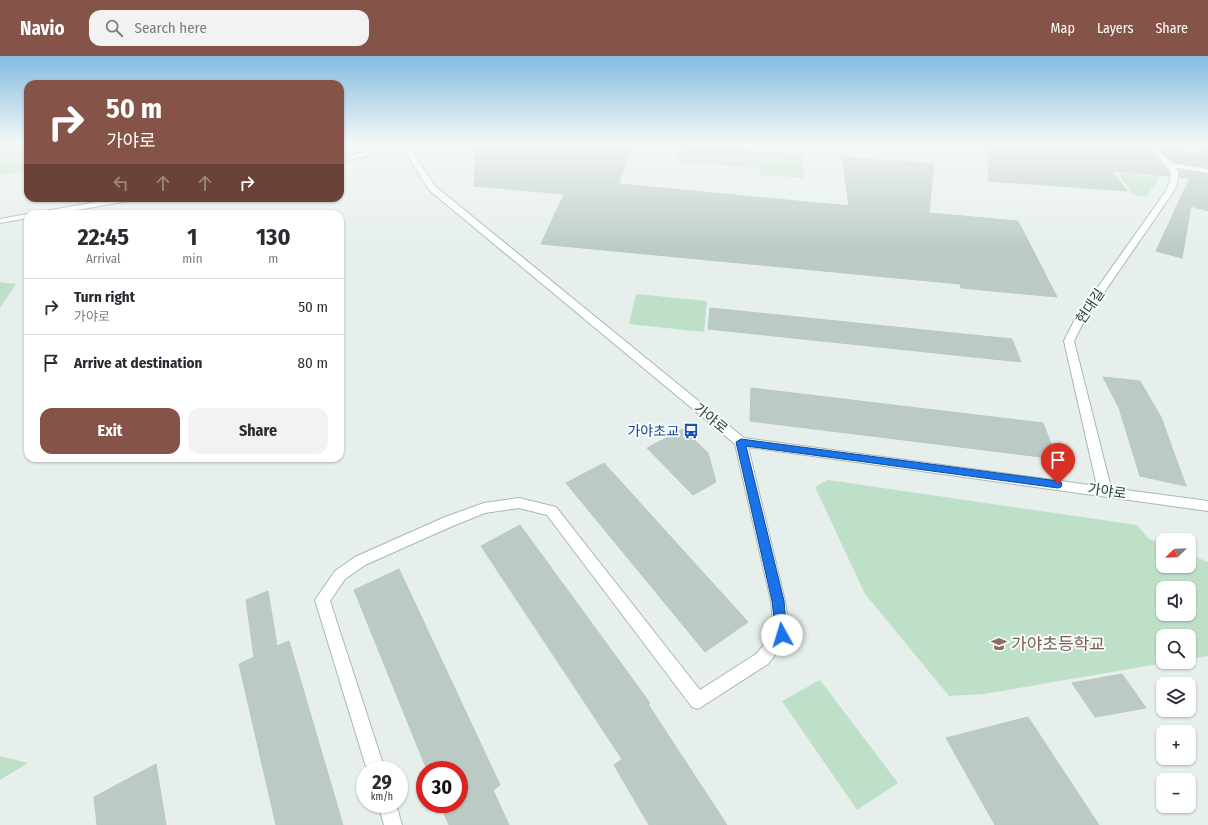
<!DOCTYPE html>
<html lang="en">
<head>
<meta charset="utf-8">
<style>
	:root { --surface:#fff; --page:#f2f2f3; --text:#2b2b33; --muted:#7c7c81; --line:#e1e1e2; --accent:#855347 }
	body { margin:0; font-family:"Fira Sans Condensed","Noto Sans KR",sans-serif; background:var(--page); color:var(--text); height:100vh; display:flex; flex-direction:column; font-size:15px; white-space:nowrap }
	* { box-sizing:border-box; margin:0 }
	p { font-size:13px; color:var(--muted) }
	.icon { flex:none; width:22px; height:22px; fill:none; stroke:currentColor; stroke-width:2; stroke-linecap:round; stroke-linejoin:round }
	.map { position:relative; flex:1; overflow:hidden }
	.sheet { position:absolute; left:24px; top:154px; width:320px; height:252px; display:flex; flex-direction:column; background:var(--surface); border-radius:12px; box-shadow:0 1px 3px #0004 }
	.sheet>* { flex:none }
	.banner { position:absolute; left:24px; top:24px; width:320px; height:122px; border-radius:12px; box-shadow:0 1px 3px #0004; background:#855347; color:#fff; overflow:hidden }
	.needle { width:26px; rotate:247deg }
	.tools { position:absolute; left:1156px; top:477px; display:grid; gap:8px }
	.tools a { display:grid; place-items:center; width:40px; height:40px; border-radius:8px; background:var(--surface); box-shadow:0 1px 3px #0004; font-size:20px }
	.speed { position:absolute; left:356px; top:705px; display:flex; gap:8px; font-size:20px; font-weight:700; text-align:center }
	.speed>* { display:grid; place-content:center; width:52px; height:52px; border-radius:50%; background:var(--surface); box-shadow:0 1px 3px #0004; line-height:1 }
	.speed small { font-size:10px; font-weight:400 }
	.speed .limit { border:6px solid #d22; background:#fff; color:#111 }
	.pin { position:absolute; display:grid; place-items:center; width:34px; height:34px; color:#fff; margin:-41px -17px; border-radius:50% 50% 50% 0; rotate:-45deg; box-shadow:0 0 4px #0007 }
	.pin .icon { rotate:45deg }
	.me { position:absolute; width:44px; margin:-22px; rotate:354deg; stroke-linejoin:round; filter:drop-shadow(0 0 3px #0008) }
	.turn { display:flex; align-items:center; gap:14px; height:84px; padding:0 16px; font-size:18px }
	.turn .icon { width:52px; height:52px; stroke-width:2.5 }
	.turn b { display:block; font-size:28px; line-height:34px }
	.lanes { display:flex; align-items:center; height:38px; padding:0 16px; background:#0003; justify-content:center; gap:20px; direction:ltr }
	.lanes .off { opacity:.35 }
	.eta { display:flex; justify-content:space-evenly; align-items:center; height:68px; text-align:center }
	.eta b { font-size:24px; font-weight:700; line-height:28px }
	.cta { display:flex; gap:8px; margin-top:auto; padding:8px 16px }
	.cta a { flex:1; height:46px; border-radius:12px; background:var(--accent); color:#fff; font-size:16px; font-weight:700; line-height:46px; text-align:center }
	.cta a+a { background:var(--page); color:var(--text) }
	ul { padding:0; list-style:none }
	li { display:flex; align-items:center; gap:12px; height:56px; padding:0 16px; border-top:1px solid var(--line) }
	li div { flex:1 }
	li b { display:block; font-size:15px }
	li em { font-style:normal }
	header { display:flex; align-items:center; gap:24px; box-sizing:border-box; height:56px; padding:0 20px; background:var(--accent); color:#fff }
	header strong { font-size:19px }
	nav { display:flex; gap:22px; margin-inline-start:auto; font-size:14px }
	.search { width:280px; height:36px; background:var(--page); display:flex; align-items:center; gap:10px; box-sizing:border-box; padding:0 14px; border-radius:12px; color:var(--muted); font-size:15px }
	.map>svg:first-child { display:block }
</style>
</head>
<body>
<header>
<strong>Navio</strong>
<div class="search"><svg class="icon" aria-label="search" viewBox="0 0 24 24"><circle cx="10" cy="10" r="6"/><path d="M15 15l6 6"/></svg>Search here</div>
<nav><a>Map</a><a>Layers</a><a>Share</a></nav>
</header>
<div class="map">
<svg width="1208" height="769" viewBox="0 0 1208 769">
	<rect width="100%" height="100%" fill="#e6efeb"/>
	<!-- green -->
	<g fill="#bfe0c8" fill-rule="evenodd">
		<path d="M 0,88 L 28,88 L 28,115 L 0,119 Z"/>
		<path d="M 680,89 L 802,98 L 804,122 L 762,119 L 758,112 L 677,106 Z"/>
		<path d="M 1118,117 L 1160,121 L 1146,141 L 1133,139 Z"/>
		<path d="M 0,226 L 16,228 L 0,252 Z"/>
		<path d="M 636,238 L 707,245 L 704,276 L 629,268 Z"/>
		<path d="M 828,424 L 1137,469 L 1149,483 L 1163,488 L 1163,510 L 1189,510 L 1189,498 L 1208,506 L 1208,600 L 1189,603 L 1189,580 L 1163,580 L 1163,606 L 1170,606 L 984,638 L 949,640 L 865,538 L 815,431 ZM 1163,532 L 1189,532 L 1189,558 L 1163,558 Z"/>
		<path d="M 820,624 L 898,727 L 857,754 L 782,645 Z"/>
		<path d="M 0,700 L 28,707 L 0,724 Z"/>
	</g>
	<!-- building -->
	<g fill="#bbcac4" stroke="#b8c9c2">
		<path d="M 476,88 L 632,88 L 619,128 L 849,150 L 842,101 L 934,108 L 929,157 L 1018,165 L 1057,241 L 961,232 L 960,228 L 541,188 L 564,138 L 474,130 Z"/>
		<path d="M 989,88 L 1127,88 L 1130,90 L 1148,92 L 1168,116 L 1168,120 L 1112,115 L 1127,135 L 988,125 Z"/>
		<path d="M 1206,88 L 1208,88 L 1208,111 L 1172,106 L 1160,93 L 1202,97 Z"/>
		<path d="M 1179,114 L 1208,118 L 1208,155 L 1191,150 L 1182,202 L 1156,195 L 1190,122 L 1180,121 Z"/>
		<path d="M 710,252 L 1012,283 L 1021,306 L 708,273 Z"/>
		<path d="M 1103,321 L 1140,325 L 1161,361 L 1186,430 L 1140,420 L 1119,352 Z"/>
		<path d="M 751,332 L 1043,367 L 1057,403 L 750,365 Z"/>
		<path d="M 683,373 L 708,397 L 716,426 L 693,439 L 647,392 Z"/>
		<path d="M 604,407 L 748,566 L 705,596 L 566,427 Z"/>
		<path d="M 520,469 L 650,647 L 648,648 L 727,769 L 649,769 L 614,709 L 622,703 L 481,490 Z"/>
		<path d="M 399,513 L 500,729 L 493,734 L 509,769 L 449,769 L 440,748 L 459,748 L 459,714 L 427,714 L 354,534 Z"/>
		<path d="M 268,535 L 277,590 L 289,585 L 343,769 L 276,769 L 239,608 L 254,601 L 246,544 Z"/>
		<path d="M 1122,618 L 1146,652 L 1095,661 L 1072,627 Z"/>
		<path d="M 1028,661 L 1099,769 L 995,769 L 946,682 Z"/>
		<path d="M 156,708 L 166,769 L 97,769 L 94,741 Z"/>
	</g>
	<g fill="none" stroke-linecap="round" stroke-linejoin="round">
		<defs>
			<g id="minor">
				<path d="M 399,88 L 409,88 L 408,90 L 435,130 L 744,382 L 1097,430 L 1064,285 L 1074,265 L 1166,135 L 1170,125 L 1170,115 L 1147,88 L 1154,88 L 1171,107 L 1208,113 L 1208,117 L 1176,112 C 1181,119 1177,128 1174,135 L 1083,267 L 1074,285 L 1111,432 L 1208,445 L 1208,455 L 748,391 L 785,545 L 790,579 L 787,584 L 768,608 L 698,653 L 692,651 L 547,459 L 519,452 L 485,457 L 455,469 L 365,509 L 345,523 L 330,545 L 385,714 L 367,714 L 315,544 L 335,515 L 355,501 L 445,461 L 484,447 L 519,442 L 556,451 L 700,634 L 756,598 L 774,577 L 771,545 L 735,388 L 429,134 L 402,91 L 340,106 L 340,102 Z"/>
				<path d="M 120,142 L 138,142 L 134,144 L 54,158 L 35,158 L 39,156 Z"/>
				<path d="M 28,158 L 28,162 L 0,167 L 0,163 L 28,158 L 30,158 Z"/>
				<path d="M 378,748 L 396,748 L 402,769 L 384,769 Z"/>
			</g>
		</defs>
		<!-- minor casing -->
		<use href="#minor" stroke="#a8b8b2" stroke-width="2"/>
		<!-- minor -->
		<use href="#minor" fill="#fff" fill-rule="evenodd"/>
	</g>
	<!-- sky -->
	<linearGradient id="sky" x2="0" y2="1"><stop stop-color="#84bce0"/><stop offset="0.45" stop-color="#f4f8f6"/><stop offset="1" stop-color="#f4f8f6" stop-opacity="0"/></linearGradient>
	<rect width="1208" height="195" fill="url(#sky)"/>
	<!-- route -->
	<path fill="#1a73e8" stroke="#114b97" d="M 741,383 L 1058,425 L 1061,426 L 1062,428 L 1061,431 L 1058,432 L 746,390 L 784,545 L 787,579 L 786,583 L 782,584 L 778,583 L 776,579 L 772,545 L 736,386 Z"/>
	<!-- icons -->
	<defs>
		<symbol id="bus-bare" viewBox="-9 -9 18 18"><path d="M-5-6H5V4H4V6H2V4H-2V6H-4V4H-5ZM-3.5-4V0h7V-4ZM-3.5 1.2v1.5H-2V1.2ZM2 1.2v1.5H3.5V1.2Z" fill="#1a4fb4" stroke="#f7fbf9" stroke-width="2.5" paint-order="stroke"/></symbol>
		<symbol id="school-bare" viewBox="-9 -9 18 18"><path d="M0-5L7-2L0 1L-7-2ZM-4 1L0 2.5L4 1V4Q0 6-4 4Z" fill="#8d6e63" stroke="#f7fbf9" stroke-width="2.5" paint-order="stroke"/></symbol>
	</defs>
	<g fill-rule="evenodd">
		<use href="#bus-bare" x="680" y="364" width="22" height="22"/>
		<use href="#school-bare" x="988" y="577" width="22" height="22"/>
	</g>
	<g text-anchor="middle" stroke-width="4" stroke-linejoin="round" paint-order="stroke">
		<!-- street labels -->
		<g font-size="14" fill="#24423a" stroke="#f7fbf9">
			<text transform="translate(1090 250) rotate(-56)" y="5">현대길</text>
			<text transform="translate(711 362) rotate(39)" y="5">가야로</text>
			<text transform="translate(1107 435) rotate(8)" y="5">가야로</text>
		</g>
		<!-- transit labels -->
		<g font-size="14" fill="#164399" stroke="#f7fbf9" text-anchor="end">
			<text x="679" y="380">가야초교</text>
		</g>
		<!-- near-education labels -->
		<g font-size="17" fill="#785e54" stroke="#f7fbf9" text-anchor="start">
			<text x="1011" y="594">가야초등학교</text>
		</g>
	</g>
</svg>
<div class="tools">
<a><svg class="needle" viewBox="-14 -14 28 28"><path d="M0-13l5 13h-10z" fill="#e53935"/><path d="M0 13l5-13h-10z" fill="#7c7c81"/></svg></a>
<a><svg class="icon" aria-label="sound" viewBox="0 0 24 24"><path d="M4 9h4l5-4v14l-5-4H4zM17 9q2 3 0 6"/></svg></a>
<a><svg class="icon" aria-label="search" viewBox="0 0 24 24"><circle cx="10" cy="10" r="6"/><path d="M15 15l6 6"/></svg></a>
<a><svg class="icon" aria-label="layers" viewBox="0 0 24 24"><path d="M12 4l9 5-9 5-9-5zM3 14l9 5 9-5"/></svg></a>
<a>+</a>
<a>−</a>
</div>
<div class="speed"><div>29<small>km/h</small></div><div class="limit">30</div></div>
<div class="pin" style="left:1058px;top:428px;background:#d93025"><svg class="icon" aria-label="arrive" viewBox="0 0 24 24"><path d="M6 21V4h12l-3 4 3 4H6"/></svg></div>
<svg class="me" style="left:782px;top:579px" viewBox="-20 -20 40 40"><circle r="19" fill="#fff"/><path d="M0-13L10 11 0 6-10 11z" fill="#1a73e8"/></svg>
<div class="banner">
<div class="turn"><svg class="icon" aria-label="right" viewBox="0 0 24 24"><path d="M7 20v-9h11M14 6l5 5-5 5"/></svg><div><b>50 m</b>가야로</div></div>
<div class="lanes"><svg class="icon off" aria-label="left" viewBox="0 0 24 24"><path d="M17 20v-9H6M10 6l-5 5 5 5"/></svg><svg class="icon off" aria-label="ahead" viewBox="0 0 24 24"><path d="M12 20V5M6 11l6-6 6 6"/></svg><svg class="icon off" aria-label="ahead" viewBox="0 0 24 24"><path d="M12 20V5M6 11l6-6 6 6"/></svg><svg class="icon" aria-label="right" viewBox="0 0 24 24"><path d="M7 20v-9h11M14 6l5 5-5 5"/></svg></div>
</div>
<section class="sheet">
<div class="eta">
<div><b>22:45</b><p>Arrival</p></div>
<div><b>1</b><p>min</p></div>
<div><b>130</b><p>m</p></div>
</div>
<ul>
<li><svg class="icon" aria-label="right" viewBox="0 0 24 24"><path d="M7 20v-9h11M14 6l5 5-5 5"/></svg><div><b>Turn right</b><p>가야로</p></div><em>50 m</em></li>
<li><svg class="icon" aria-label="arrive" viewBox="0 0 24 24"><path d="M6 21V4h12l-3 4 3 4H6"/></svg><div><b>Arrive at destination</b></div><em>80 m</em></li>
</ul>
<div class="cta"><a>Exit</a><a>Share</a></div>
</section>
</div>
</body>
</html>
